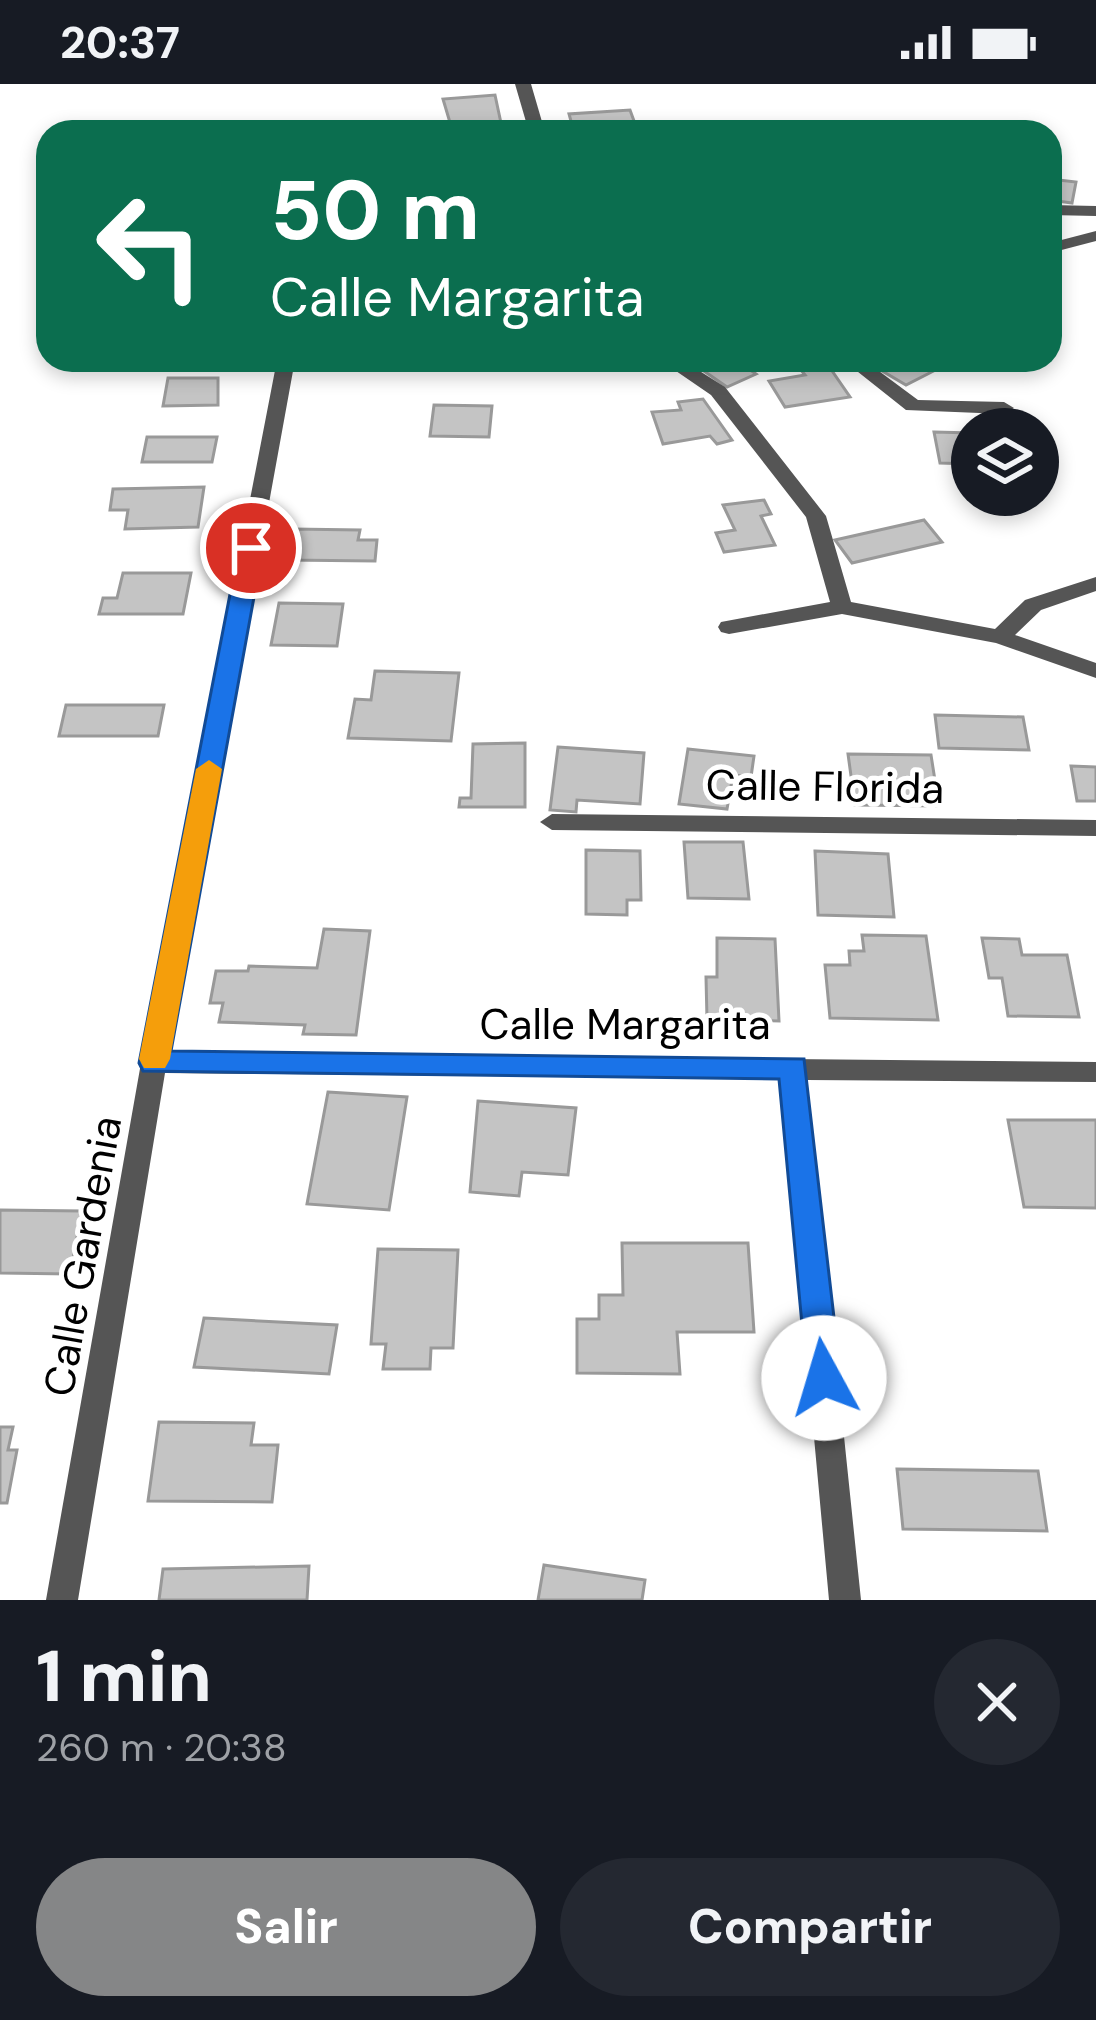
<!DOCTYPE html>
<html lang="es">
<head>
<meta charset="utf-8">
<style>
	:root { --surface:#171b24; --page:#242831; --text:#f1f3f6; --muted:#9ea1a6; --accent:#858687 }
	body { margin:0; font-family:"DM Sans",sans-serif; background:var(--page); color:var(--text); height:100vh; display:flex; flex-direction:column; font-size:45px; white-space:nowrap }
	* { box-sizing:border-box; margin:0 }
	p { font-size:39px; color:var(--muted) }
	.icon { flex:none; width:66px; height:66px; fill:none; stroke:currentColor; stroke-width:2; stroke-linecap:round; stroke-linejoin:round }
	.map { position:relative; height:1516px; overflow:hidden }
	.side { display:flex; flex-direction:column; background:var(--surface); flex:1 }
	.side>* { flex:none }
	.guide { position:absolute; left:36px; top:36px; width:1026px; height:252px; border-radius:36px; box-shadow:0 6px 18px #0003; background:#0b6e4f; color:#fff; overflow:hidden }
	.buttons { position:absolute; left:951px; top:324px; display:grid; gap:24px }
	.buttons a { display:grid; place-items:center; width:108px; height:108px; border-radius:50%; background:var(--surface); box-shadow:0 6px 18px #0003; font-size:60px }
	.pin { position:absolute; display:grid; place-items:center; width:102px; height:102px; color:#fff; margin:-51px; border:6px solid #fff; border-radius:50%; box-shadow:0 3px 12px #0007 }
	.me { position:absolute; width:132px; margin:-66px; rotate:354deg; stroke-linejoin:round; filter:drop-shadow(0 0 9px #0008) }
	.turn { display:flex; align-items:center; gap:42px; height:252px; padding:0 36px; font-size:54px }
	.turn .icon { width:156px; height:156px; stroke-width:2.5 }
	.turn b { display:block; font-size:84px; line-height:102px }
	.round { display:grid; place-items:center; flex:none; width:126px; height:126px; border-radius:63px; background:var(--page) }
	.headline { display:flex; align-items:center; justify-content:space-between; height:204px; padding:0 36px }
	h1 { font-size:72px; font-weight:800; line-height:90px }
	.primary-button { display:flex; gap:24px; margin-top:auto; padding:24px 36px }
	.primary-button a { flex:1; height:138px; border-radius:72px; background:var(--accent); color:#fff; font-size:48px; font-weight:800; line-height:138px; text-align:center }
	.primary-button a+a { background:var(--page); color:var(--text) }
	.status { display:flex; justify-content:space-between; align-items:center; height:84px; padding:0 60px; background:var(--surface); direction:ltr }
	.status svg { height:33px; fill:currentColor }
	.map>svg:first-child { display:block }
</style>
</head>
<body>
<div class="status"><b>20:37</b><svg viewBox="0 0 49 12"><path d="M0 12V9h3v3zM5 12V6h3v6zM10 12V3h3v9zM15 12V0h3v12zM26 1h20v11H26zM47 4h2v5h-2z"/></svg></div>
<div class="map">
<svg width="1096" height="1516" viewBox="0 0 1096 1516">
	<rect width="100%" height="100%" fill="#fff"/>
	<!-- building -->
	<g fill="#c4c4c4" stroke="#999" stroke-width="3">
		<path d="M 495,11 L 501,39 L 451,42 L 443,15 Z"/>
		<path d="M 630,26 L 638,48 L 574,48 L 569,30 Z"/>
		<path d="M 1050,95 L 1076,98 L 1072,119 L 1050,116 Z"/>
		<path d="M 688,276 L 736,276 L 756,290 L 727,303 Z"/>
		<path d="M 871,276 L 955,276 L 906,301 L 867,278 Z"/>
		<path d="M 828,281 L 850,313 L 785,323 L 769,297 L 805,291 L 801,286 Z"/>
		<path d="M 168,294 L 218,294 L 218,321 L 163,322 Z"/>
		<path d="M 703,315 L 732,356 L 717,360 L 710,352 L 663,360 L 652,328 L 681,326 L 678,318 Z"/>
		<path d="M 434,321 L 492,322 L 489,353 L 430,352 Z"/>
		<path d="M 934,348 L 972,349 L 972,380 L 940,379 Z"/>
		<path d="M 147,353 L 217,353 L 212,378 L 142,378 Z"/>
		<path d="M 204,403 L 198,443 L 125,445 L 128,426 L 110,426 L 113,405 Z"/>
		<path d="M 764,416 L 771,430 L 761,432 L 775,461 L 724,468 L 716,449 L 735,446 L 723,421 Z"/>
		<path d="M 924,436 L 942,458 L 852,479 L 835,456 Z"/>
		<path d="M 292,445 L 360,446 L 358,456 L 377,456 L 375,477 L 287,476 Z"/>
		<path d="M 123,489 L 191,489 L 183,530 L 99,530 L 103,514 L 117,514 Z"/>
		<path d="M 279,519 L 343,520 L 337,562 L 271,561 Z"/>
		<path d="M 375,587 L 459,589 L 451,657 L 348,654 L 355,615 L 371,616 Z"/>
		<path d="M 66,621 L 164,621 L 158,652 L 59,652 Z"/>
		<path d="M 935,631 L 1023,633 L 1029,666 L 939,664 Z"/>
		<path d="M 525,659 L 525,723 L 459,723 L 460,714 L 471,714 L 473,660 Z"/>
		<path d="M 558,663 L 644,669 L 640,720 L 577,716 L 576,728 L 550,726 Z"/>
		<path d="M 688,665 L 754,672 L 751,693 L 733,691 L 727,725 L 679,720 Z"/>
		<path d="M 848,670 L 931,671 L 939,722 L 855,721 Z"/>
		<path d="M 1071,682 L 1096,683 L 1096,717 L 1077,717 Z"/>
		<path d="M 684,758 L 743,758 L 749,815 L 688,814 Z"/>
		<path d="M 586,766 L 640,767 L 641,816 L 627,816 L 627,831 L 586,830 Z"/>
		<path d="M 815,767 L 888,770 L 894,833 L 818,831 Z"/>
		<path d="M 324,845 L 370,847 L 356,951 L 303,950 L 305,941 L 219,938 L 223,919 L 210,919 L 216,887 L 248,887 L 249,882 L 317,884 Z"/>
		<path d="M 862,851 L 926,852 L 938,936 L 830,934 L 825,881 L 850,881 L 849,867 L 864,867 Z"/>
		<path d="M 717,854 L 775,855 L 779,937 L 707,935 L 706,893 L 717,893 Z"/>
		<path d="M 982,854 L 1019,855 L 1022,871 L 1067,871 L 1079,933 L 1008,932 L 1002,894 L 989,894 Z"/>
		<path d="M 328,1008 L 407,1013 L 389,1126 L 307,1120 Z"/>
		<path d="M 478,1017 L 576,1024 L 568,1091 L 522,1088 L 519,1112 L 470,1108 Z"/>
		<path d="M 1008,1036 L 1096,1036 L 1096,1124 L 1024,1123 Z"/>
		<path d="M 0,1126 L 82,1127 L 70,1190 L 0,1189 Z"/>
		<path d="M 622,1159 L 748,1159 L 754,1248 L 677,1248 L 680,1290 L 577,1289 L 577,1235 L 599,1235 L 599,1211 L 623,1211 Z"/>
		<path d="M 378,1165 L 458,1166 L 453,1264 L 431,1264 L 430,1285 L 383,1285 L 386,1260 L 371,1260 Z"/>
		<path d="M 204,1234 L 337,1241 L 329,1290 L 194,1283 Z"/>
		<path d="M 159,1338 L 254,1339 L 251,1361 L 278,1361 L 272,1418 L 148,1417 Z"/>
		<path d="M 0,1343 L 13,1343 L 8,1366 L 17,1366 L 7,1419 L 0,1419 Z"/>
		<path d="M 897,1385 L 1038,1387 L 1047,1447 L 903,1445 Z"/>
		<path d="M 544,1481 L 645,1496 L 642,1516 L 538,1516 Z"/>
		<path d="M 309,1482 L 307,1516 L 159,1516 L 163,1485 Z"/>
	</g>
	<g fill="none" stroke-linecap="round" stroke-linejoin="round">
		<!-- street -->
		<g fill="#555" fill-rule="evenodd">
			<path d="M 515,0 L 531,0 L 545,48 L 529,48 Z"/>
			<path d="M 1050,121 L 1096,122 L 1096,132 L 1050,131 Z"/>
			<path d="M 1096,147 L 1096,157 L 1050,169 L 1050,159 Z"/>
			<path d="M 277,276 L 295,276 L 169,969 L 1096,978 L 1096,998 L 807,996 L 861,1516 L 829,1516 L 781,995 L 165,989 L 78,1516 L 46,1516 L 141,979 Z"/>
			<path d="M 660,276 L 682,276 L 725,303 L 826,432 L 851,518 L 995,545 L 1025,516 L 1096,493 L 1096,507 L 1041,526 L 1015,551 L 1096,579 L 1096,594 L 996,559 L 842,530 L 729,550 L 721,548 L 718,543 L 721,538 L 830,518 L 806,433 L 711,311 Z"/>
			<path d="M 843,276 L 864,276 L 918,316 L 1004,318 L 1014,324 L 1004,330 L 906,326 Z"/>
			<path d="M 552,730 L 1096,736 L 1096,752 L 552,746 L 540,738 Z"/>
		</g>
	</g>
	<!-- route -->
	<path fill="#1a73e8" stroke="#114b97" stroke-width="3" d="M 251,456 L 263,464 L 171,967 L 804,975 L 841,1294 L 836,1305 L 824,1309 L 812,1305 L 807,1294 L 779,995 L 143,987 L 139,979 L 239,464 Z"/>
	<!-- slow -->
	<path fill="#f59e0b" d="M 209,676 L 222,685 L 170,975 L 165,984 L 144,984 L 139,975 L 196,685 Z"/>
	<g text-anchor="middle" stroke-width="10" stroke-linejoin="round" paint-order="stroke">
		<!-- street labels -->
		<g font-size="42" fill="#000" stroke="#fff">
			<text transform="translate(825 702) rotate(1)" y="15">Calle Florida</text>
			<text x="625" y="955">Calle Margarita</text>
			<text transform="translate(82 1172) rotate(-80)" y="15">Calle Gardenia</text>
		</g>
	</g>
</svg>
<div class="buttons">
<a><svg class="icon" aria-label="layers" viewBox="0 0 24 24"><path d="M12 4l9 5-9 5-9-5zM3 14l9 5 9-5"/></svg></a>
</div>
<div class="pin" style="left:251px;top:464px;background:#d93025"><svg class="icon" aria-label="arrive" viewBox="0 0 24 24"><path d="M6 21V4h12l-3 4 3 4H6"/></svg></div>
<svg class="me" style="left:824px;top:1294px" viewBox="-20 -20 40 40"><circle r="19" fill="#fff"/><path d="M0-13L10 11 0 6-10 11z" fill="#1a73e8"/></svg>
<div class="guide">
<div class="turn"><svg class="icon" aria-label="left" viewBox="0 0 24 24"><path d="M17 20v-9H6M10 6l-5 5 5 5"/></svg><div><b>50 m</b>Calle Margarita</div></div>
</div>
</div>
<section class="side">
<div class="headline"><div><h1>1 min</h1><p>260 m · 20:38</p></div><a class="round"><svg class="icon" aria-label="close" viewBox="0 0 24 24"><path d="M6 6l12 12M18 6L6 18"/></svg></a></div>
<div class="primary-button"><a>Salir</a><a>Compartir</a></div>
</section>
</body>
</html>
